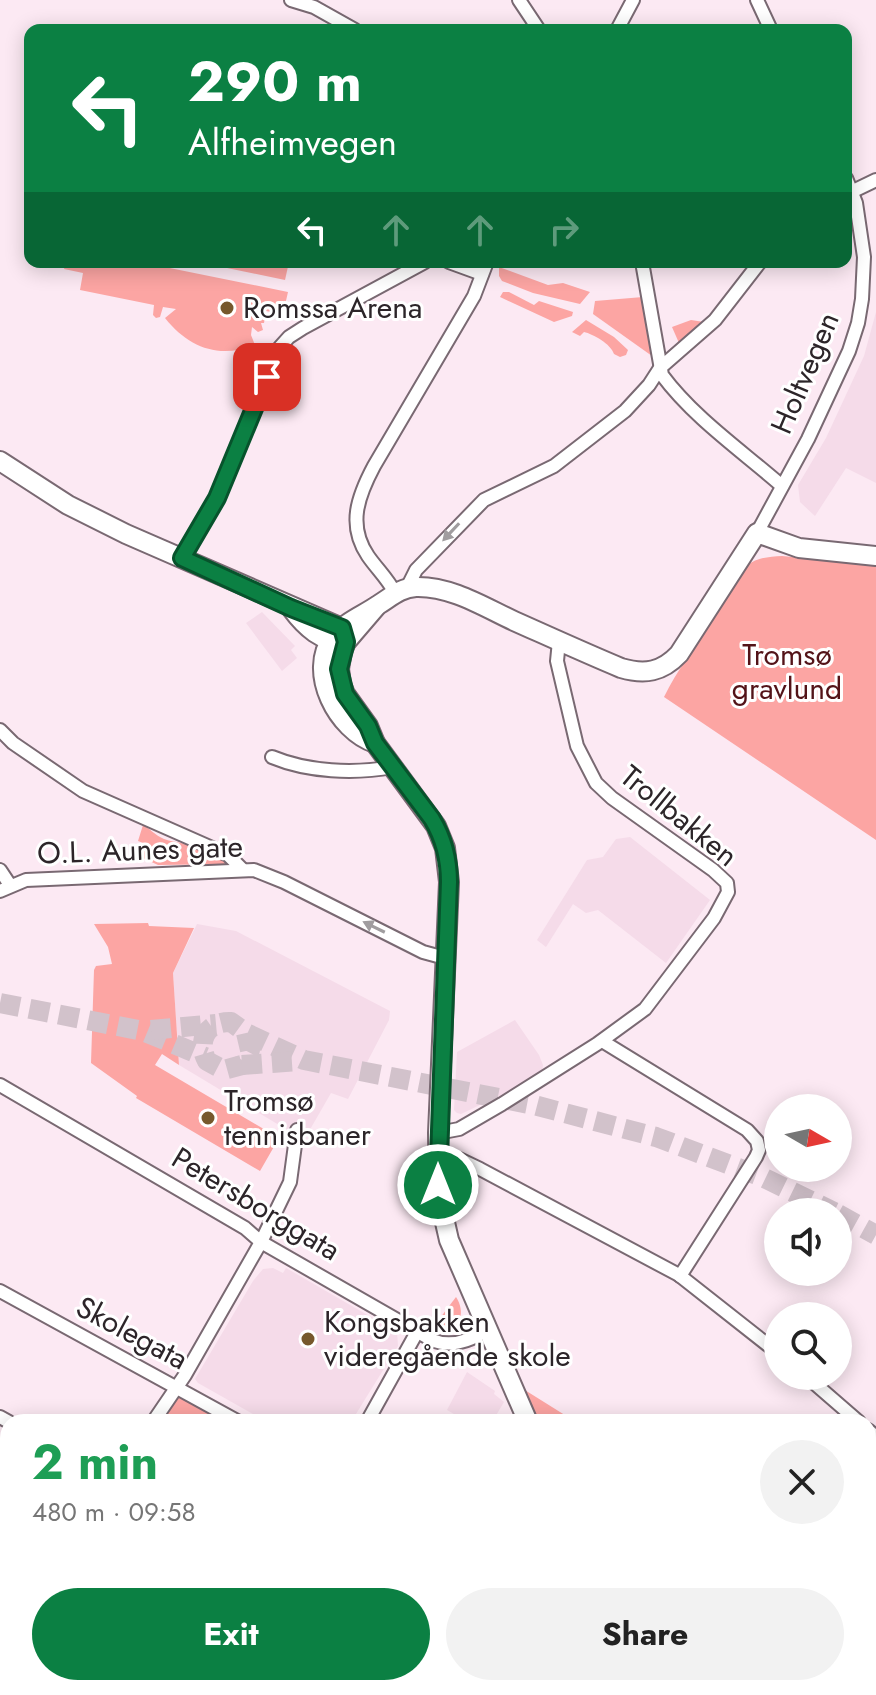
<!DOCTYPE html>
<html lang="en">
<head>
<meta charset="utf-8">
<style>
	:root { --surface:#fff; --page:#f2f2f2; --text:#222; --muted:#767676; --accent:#0b8043 }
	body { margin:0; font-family:Jost,sans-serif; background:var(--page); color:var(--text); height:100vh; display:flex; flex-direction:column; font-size:30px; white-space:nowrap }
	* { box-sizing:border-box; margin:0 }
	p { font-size:26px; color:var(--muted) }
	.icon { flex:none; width:44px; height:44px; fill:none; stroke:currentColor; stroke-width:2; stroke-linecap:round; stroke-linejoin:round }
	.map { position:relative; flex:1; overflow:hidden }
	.drawer { position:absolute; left:0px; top:1414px; width:876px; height:282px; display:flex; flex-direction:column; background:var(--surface); border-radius:24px 24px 0 0; box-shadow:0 4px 20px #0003 }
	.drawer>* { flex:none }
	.top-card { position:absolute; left:24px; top:24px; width:828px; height:244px; border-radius:16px; box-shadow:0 4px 20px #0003; background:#0b8043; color:#fff; overflow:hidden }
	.needle { width:52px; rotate:99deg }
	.controls { position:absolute; left:764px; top:1094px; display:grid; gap:16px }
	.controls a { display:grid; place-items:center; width:88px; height:88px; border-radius:50%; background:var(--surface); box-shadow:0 4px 20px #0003; font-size:40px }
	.pin { position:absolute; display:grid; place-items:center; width:68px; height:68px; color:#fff; margin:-34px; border-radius:16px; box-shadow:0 4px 12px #0006 }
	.me { position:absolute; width:88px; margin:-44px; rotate:0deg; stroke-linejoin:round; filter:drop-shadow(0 0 6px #0008) }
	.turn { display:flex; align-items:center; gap:28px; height:168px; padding:0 32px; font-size:36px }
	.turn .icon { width:104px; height:104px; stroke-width:2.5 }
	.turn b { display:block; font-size:56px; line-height:68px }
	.lanes { display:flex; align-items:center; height:76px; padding:0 32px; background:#0003; justify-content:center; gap:40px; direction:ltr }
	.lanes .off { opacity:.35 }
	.round { display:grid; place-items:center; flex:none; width:84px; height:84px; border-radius:42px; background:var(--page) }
	.summary { display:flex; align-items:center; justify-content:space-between; height:136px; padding:0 32px }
	h1 { font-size:48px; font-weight:700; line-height:60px; color:#1e9e55 }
	.button { display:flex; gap:16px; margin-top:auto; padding:16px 32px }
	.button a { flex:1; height:92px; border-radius:48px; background:var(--accent); color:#fff; font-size:32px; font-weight:700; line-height:92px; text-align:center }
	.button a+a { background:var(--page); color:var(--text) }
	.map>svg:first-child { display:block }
</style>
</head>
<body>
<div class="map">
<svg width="876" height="1695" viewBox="0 0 876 1695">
	<rect width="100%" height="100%" fill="#fce9f3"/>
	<!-- built -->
	<g fill="#f5dbe9">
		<path d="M 876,312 L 876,483 L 846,468 L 815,516 L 800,502 L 798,485 L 826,438 L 864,356 Z"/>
		<path d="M 262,612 L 295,646 L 291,650 L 297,658 L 282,671 L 246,623 Z"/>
		<path d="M 630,837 L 710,900 L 666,963 L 598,910 L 586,913 L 573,904 L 546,947 L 537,940 L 587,860 L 603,857 L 616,839 Z"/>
		<path d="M 197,924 L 236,931 L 390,1011 L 389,1020 L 348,1099 L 331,1093 L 308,1133 L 284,1128 L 179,1065 L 173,973 Z"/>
		<path d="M 515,1020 L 539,1055 L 543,1065 L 542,1073 L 483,1105 L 482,1104 L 461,1114 L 457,1113 L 454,1110 L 457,1052 Z"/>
		<path d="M 273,1268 L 283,1273 L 286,1268 L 397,1332 L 398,1346 L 351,1422 L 267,1422 L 198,1383 L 195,1379 L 253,1281 L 263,1269 Z"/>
		<path d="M 467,1372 L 495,1391 L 494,1394 L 504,1402 L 492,1422 L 468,1422 L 447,1410 Z"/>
	</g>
	<!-- green -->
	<g fill="#fca5a3">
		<path d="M 66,262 L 140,262 L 288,292 L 283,314 L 266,311 L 264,323 L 261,323 L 263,330 L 258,332 L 252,327 L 251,335 L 255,345 C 219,359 189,348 165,318 L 176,309 L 163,307 L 160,317 L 156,318 L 153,315 L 154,305 L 80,290 L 83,273 L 64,269 Z"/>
		<path d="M 198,262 L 289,262 L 285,280 Z"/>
		<path d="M 499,267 L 548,285 L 563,283 L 590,292 L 580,304 L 533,293 L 502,281 L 499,276 Z"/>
		<path d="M 503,292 L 509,292 L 534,305 L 539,301 L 573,312 L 572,316 L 554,322 L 500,297 Z"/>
		<path d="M 643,297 L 652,356 L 593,314 L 595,301 Z"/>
		<path d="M 586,320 L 614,337 L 628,350 L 626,355 L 620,357 L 614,354 C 611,344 593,334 584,332 L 580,336 L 572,332 Z"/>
		<path d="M 691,320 L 704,322 L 691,338 L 679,343 L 672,327 Z"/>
		<path d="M 782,556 L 876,565 L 876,840 L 664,697 C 677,670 694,649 710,624 C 723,605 730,581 747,566 C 757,557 769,557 782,556 Z"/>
		<path d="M 143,825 C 150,828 154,835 164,839 C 184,846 216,843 229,864 L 158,865 L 143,858 L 146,844 L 138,841 Z"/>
		<path d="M 148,923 L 149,926 L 194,928 L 173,973 L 179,1065 L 162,1054 L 155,1065 L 279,1138 L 260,1171 L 136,1098 L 137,1096 L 91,1063 L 94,970 L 96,966 L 112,964 L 108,947 L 94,924 Z"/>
		<path d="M 456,1297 C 468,1315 457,1337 434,1326 Z"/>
		<path d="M 520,1387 L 568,1417 L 572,1422 C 534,1422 536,1422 520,1387 Z"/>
		<path d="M 176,1397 L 181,1397 L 224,1422 L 158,1422 Z"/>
		<path d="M 639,1688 L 682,1688 L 694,1695 L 635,1695 Z"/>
	</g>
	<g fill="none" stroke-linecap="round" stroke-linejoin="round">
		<!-- primary-tunnel -->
		<g stroke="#d2c2cb" stroke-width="20" stroke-dasharray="20 10" stroke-linecap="butt">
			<path d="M 0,1003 L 143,1031 L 205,1057"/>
			<path d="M 151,1030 L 216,1024"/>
			<path d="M 246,1033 L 250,1050 L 242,1065 L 224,1070 L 207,1061 C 196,1041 207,1021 231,1022 L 246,1033 L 304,1060 L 534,1105 L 656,1137 L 762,1177 L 834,1212"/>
			<path d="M 242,1065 L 300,1061"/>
			<path d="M 838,1214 L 876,1235"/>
		</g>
		<defs>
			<g id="street">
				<path d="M 291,0 L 314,7 L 355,30"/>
				<path d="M 519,0 L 539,30"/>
				<path d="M 757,0 L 771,30"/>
				<path d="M 617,30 L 633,0"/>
				<path d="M 847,194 L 876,180"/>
				<path d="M 449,262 L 482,274"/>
				<path d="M 642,262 L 662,375 C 694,418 742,451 782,486"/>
				<path d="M 757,533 L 808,439 L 849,351 L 858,323 L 862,299 L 864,257 L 856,203 L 846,178"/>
				<path d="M 182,558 L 217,498 L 280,347 L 289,337 L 303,328 L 425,262"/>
				<path d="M 407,588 L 416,570 L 484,500 L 554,466 L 625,411 L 649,385 L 660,368 L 715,320 L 760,262"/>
				<path d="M 395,593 C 388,579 377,569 368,556 C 347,525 358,496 374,466 L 474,296 L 487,262"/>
				<path d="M 0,730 L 13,743 L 83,791 L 228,855 L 242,869"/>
				<path d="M 272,757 C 308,772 354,774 393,767"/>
				<path d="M 0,870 L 10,885"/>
				<path d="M 0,891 L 26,880 L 254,870 L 284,882 L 423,952 L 445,958"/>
				<path d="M 602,1041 L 747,1130 L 757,1141 L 759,1150 L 756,1157 L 680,1276"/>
				<path d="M 0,1085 L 245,1228 L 261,1242 L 432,1340 C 451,1348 470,1341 487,1330"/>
				<path d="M 438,1133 L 459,1129 L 502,1104 L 597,1044 L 645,1009 L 714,918 L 728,892 L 727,883 L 713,870 L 612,798 L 596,783 L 577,746 L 557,661 L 559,641"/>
				<path d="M 438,1155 L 459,1159 L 480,1169 L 679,1275 L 778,1353"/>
				<path d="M 0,1291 L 239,1422"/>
				<path d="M 806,1376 L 859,1422"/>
				<path d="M 0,1417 L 9,1422"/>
				<path d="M 153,1422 L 185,1375 L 261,1242 L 290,1182 L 297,1130"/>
				<path d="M 367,1422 L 417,1332"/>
				<path d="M 868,1430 L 876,1437"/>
				<path d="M 868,1499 L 876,1494"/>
				<path d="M 0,1547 L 8,1552"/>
				<path d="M 0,1680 L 8,1666"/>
				<path d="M 244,1688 L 257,1695"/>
				<path d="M 461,1688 L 473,1695"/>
				<path d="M 695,1688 L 707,1695"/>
				<path d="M 436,1695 L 441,1688"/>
				<path d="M 620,1695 L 624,1688"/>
			</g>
			<g id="secondary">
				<path d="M 0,461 L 68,505 L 126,534 L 342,628 L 346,642 C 322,643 305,627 291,608"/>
				<path d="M 376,607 L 346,642 L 342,651 L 339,669 L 341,684 L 345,694 L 368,726 L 375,743 L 436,826 L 445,848 L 449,882 L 438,1133 L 439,1196 L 449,1240 L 528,1422"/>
				<path d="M 375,743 C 338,731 306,672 333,637 C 346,621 362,616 378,605 C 391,597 400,588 416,587 C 451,586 484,607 514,621 C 550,637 585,653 621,668 C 645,675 662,672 679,654 L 757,533 L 799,548 L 876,556"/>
				<path d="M 868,1588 L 876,1593"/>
				<path d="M 182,1695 L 185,1688"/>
			</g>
		</defs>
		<!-- street casing -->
		<use href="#street" stroke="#796972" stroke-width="16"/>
		<!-- secondary casing -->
		<use href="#secondary" stroke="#796972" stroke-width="22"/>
		<!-- street -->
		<use href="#street" stroke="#fff" stroke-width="12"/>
		<!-- secondary -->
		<use href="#secondary" stroke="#fff" stroke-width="18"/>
	</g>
	<!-- one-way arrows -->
	<defs><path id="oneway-solid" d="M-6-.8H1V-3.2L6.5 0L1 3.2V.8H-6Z" transform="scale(2)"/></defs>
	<g fill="#a09d9f">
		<use href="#oneway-solid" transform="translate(451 532) rotate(133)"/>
		<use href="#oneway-solid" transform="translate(374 927) rotate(-154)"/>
	</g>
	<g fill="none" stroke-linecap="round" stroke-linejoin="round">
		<defs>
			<path id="route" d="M 267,377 L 217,498 L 182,558 L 291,608 L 342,628 L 346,642 L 339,669 L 345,694 L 368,726 L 375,743 L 432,819 C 444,839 449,860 449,882 L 438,1185"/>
		</defs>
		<!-- route casing -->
		<use href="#route" stroke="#07532c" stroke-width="20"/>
		<!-- route -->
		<use href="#route" stroke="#0b8043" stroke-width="14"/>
	</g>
	<!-- markers -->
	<g fill="#76582c" stroke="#fff" stroke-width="3">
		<circle cx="227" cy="308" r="8"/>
		<circle cx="208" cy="1118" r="8"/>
		<circle cx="308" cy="1339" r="8"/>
	</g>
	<g text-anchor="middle" stroke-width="6" stroke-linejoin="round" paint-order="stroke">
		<!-- poi labels -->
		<g font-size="30" fill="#2c2529" stroke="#fff" text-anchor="start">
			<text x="243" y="318">Romssa Arena</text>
			<text x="224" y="1111">Tromsø<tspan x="224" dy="34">tennisbaner</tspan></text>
			<text x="324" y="1332">Kongsbakken<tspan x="324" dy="34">videregående skole</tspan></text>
		</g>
		<!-- street labels -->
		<g font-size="30" fill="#2c2529" stroke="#fff">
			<text transform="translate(805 373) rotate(-67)" y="10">Holtvegen</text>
			<text transform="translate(679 816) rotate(39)" y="10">Trollbakken</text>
			<text transform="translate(140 850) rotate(-2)" y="10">O.L. Aunes gate</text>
			<text transform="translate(256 1204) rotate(31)" y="10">Petersborggata</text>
			<text transform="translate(132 1333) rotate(28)" y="10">Skolegata</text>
		</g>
		<!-- park labels -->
		<g font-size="30" fill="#531318" stroke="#fff">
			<text x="787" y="665">Tromsø<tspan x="787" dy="34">gravlund</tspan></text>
		</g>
	</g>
</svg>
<div class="controls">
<a><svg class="needle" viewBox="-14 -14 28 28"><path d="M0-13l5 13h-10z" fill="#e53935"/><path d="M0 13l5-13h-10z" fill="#767676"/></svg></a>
<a><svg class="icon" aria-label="sound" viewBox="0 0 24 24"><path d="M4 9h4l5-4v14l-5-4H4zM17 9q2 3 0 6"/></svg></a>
<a><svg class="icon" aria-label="search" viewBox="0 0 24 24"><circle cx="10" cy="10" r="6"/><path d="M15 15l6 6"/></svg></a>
</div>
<div class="pin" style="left:267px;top:377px;background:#d93025"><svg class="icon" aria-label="arrive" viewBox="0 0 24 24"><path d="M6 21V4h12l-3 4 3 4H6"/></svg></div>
<svg class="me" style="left:438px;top:1185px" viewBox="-20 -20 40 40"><circle r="17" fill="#0b8043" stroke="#fff" stroke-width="3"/><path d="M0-11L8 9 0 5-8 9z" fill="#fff"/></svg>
<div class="top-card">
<div class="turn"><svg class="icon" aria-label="left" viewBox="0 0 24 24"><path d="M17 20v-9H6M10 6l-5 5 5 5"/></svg><div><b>290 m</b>Alfheimvegen</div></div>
<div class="lanes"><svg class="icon" aria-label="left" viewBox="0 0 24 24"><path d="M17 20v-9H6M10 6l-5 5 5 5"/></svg><svg class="icon off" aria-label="ahead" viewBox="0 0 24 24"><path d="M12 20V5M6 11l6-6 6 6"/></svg><svg class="icon off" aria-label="ahead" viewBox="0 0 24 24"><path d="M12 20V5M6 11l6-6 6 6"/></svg><svg class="icon off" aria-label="right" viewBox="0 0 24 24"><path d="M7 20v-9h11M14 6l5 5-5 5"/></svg></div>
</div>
<section class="drawer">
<div class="summary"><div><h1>2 min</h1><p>480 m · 09:58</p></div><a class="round"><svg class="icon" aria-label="close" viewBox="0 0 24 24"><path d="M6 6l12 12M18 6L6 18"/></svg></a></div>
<div class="button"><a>Exit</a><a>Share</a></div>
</section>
</div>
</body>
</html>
